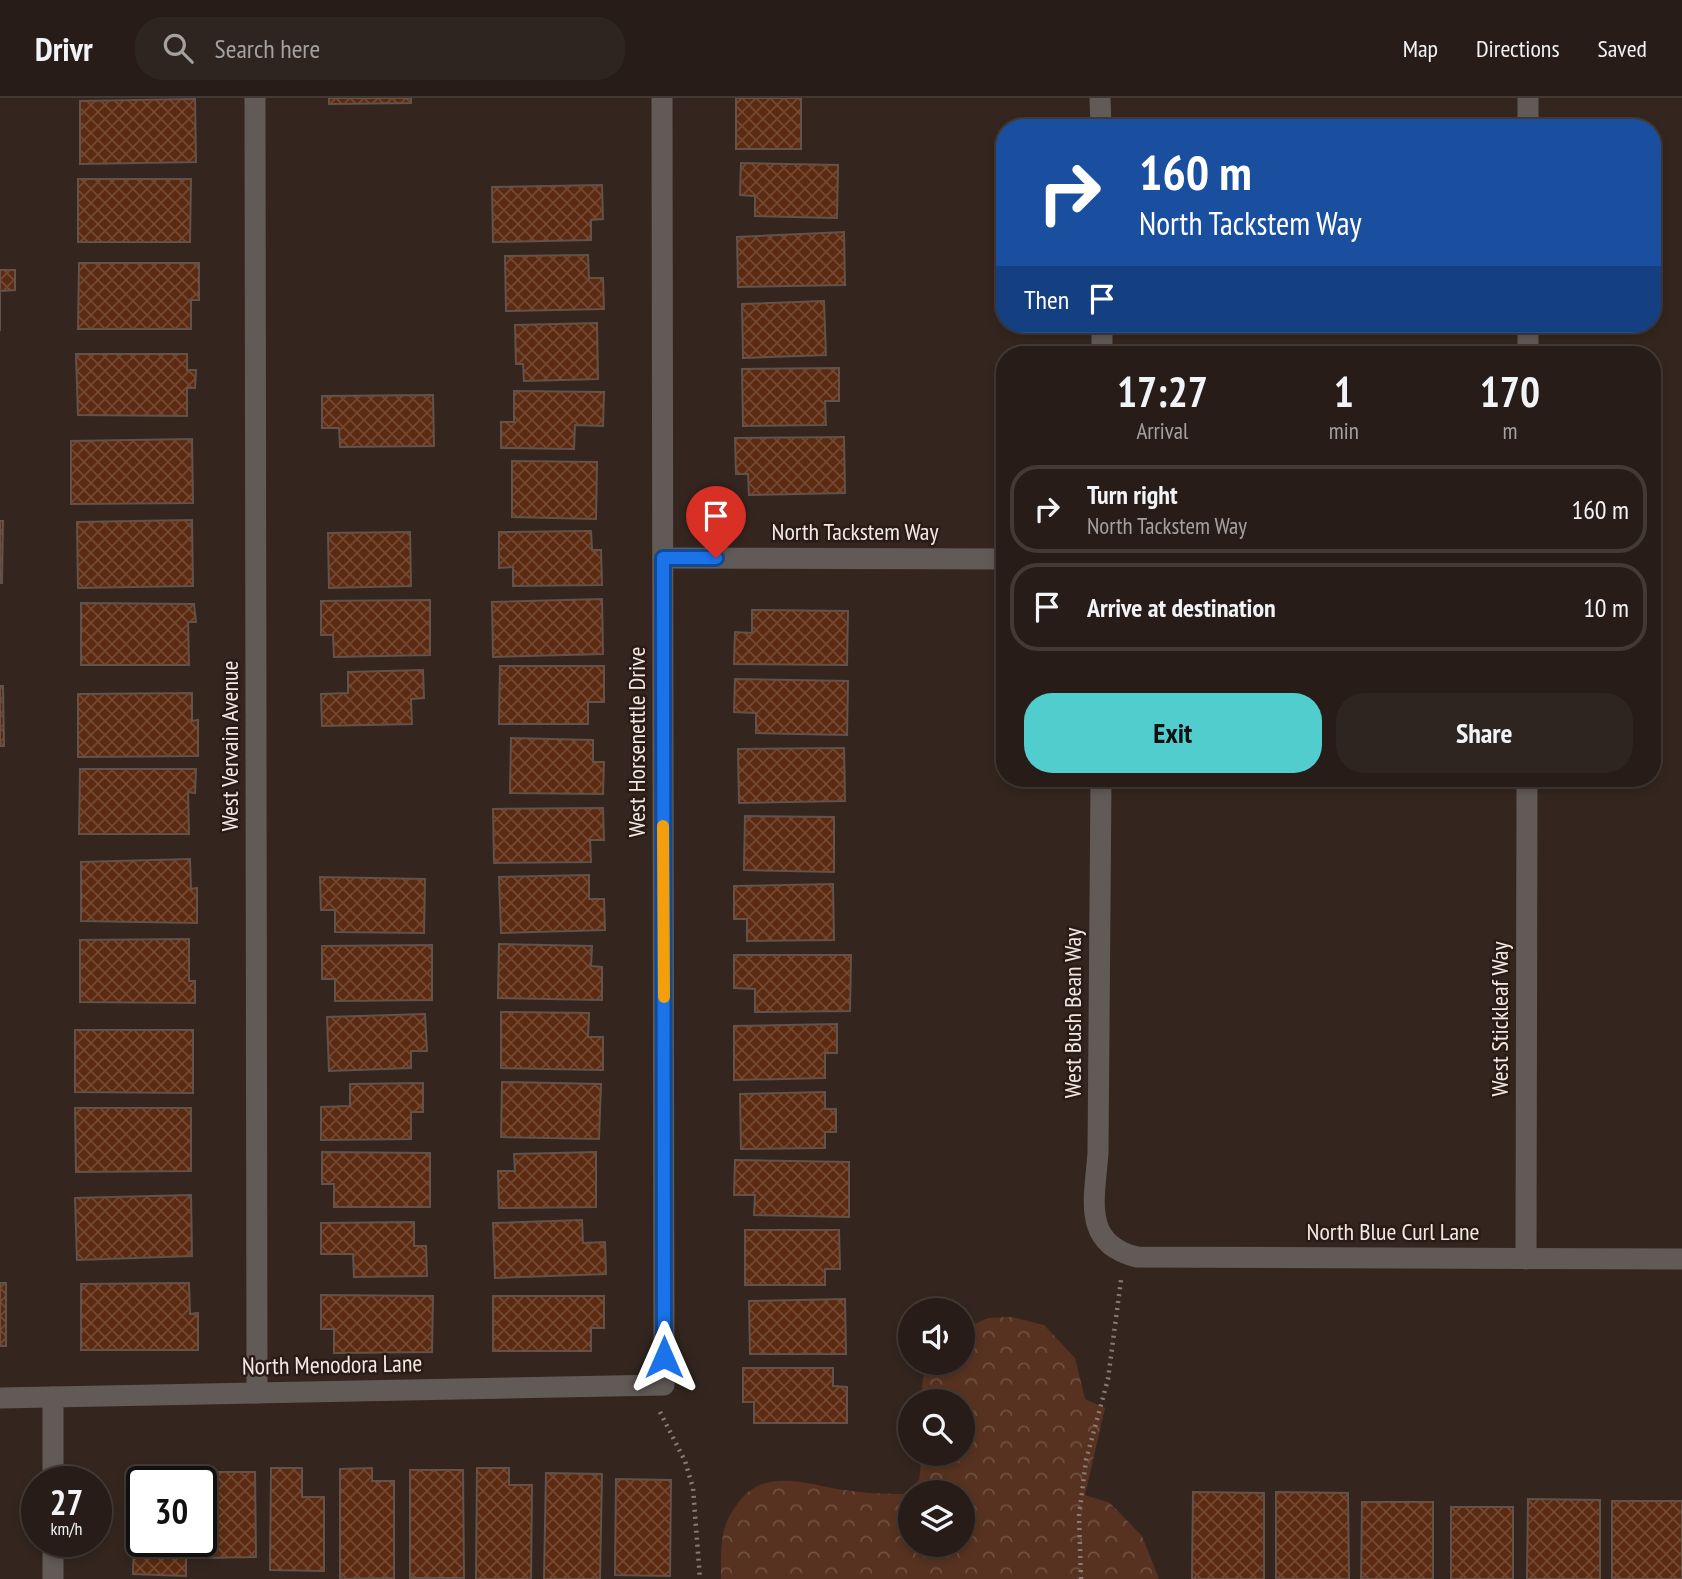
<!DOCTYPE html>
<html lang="en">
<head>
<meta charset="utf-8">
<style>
	:root { --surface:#271c17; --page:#2f2520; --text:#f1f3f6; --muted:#a4a1a1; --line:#433a36; --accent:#52cdce }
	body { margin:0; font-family:"PT Sans Narrow",sans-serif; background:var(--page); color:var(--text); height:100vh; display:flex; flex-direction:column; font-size:26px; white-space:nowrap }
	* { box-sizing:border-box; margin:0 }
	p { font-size:23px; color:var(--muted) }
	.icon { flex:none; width:38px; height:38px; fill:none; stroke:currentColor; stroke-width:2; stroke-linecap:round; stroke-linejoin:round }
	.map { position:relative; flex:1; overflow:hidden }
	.drawer { position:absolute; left:996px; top:248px; width:665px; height:441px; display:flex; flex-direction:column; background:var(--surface); border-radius:28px; box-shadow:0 4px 10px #0003,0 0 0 2px var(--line) }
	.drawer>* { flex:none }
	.top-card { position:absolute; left:996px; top:21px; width:665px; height:214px; border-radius:28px; box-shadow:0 4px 10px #0003,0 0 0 2px var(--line); background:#1a4fa0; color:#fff; overflow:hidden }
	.tools { position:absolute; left:898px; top:1200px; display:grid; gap:14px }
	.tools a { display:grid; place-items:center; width:77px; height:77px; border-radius:50%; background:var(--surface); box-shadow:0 4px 10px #0003,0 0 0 2px var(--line); font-size:35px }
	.speed { position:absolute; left:21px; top:1368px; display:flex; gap:14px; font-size:35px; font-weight:700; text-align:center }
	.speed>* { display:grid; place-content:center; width:91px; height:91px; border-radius:50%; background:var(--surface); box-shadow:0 4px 10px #0003,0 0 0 2px var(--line); line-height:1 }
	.speed small { font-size:18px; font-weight:400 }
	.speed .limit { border:4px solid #111; border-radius:10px; background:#fff; color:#111 }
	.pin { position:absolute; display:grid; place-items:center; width:60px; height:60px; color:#fff; margin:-72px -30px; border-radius:50% 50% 50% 0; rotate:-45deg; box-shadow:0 0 7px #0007 }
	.pin .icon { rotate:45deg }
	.me { position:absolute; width:77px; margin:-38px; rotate:0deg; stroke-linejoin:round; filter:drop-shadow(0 0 5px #0008) }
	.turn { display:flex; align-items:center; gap:24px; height:147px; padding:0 28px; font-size:32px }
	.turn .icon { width:91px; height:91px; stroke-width:2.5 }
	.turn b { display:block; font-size:49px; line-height:60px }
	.then { display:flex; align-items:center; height:66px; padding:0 28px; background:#0003; gap:14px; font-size:26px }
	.eta { display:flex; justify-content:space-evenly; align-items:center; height:119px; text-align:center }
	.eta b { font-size:42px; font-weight:700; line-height:49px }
	.primary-button { display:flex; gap:14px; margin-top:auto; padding:14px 28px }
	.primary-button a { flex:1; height:80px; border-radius:28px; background:var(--accent); color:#111; font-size:28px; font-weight:700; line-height:80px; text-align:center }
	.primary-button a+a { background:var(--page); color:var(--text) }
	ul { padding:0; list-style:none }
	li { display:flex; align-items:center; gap:21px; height:88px; margin:0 14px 10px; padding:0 14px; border:4px solid var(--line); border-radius:28px }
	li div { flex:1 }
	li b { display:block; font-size:26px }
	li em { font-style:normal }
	header { display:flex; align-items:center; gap:42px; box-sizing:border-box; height:98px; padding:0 35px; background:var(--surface); border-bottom:2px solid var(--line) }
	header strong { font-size:33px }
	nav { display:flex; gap:38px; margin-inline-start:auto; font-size:24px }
	.search { width:490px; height:63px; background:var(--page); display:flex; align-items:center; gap:18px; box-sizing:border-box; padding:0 24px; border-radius:28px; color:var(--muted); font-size:26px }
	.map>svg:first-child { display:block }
</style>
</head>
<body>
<header>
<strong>Drivr</strong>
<div class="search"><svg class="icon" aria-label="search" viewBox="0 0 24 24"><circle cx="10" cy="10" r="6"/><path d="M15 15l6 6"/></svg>Search here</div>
<nav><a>Map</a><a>Directions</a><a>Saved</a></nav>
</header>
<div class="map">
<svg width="1682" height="1481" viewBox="0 0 1682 1481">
	<defs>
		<pattern id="forest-crowns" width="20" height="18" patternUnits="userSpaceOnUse" patternTransform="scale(1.75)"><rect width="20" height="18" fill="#573220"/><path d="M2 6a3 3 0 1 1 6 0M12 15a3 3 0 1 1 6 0" fill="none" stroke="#705040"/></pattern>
		<pattern id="building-cross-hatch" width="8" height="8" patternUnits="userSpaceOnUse" patternTransform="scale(1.75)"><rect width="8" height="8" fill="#5b2a10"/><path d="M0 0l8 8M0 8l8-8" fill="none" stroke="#734933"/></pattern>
	</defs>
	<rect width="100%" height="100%" fill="#34261f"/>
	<!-- forest -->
	<path fill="url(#forest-crowns)" fill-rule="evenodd" d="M 1012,1219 L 1044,1227 L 1075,1260 L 1085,1301 L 1105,1310 L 1085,1397 L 1110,1405 L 1142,1438 L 1159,1481 L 721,1481 C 721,1466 720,1448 724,1432 C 727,1420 734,1410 742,1400 C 769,1370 810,1387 844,1392 C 864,1395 883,1396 903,1396 L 919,1382 L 922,1356 L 962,1356 L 962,1304 L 920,1304 L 923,1280 L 930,1265 L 962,1265 L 963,1231 L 988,1220 ZM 910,1395 L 962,1395 L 962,1447 L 910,1447 Z"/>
	<!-- building -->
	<g fill="url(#building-cross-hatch)" stroke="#62524a" stroke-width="2">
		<path d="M 329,0 L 411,0 L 411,5 L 329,6 Z"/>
		<rect x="736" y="0" width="65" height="51"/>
		<path d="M 195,1 L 196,64 L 80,66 L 80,3 Z"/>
		<path d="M 741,65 L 838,67 L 837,120 L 755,118 L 755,98 L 740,97 Z"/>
		<path d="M 78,81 L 191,81 L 190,144 L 78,144 Z"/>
		<path d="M 602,87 L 603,121 L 591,122 L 591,142 L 493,144 L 492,89 Z"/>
		<path d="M 844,134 L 845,187 L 738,189 L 737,139 Z"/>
		<path d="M 588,157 L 589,180 L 603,180 L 604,211 L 506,213 L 505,158 Z"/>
		<path d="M 79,165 L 199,165 L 199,202 L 191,202 L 191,231 L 78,231 Z"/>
		<path d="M 0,172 L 15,172 L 15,192 L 0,193 L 0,233 Z"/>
		<path d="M 824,203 L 826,257 L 743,260 L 742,206 Z"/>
		<path d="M 597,225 L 598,281 L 524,283 L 523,266 L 516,266 L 515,227 Z"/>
		<path d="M 76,256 L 187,256 L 187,272 L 196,272 L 195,290 L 187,290 L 187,318 L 78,317 Z"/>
		<path d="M 839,270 L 839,303 L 825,303 L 826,327 L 743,328 L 742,271 Z"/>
		<path d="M 514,293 L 604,294 L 603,328 L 575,327 L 574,351 L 501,350 L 501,324 L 514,324 Z"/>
		<path d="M 433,297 L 434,348 L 340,349 L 339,330 L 322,330 L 322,298 Z"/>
		<path d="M 844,339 L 845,395 L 749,397 L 748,376 L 736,376 L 735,340 Z"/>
		<path d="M 192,341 L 193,405 L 71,406 L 71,343 Z"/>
		<path d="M 512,363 L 597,364 L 596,421 L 512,419 Z"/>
		<path d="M 192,422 L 193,488 L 78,490 L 77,424 Z"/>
		<path d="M 0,423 L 3,423 L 2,485 L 0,485 Z"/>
		<path d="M 591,433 L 592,452 L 601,452 L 602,487 L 513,488 L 513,469 L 499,470 L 499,434 Z"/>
		<path d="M 410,434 L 411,488 L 329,490 L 328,435 Z"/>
		<path d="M 602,501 L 603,556 L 493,559 L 492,504 Z"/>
		<path d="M 430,502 L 430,557 L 334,559 L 333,537 L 321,537 L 321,503 Z"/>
		<path d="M 81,505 L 194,506 L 196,524 L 188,524 L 189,567 L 81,567 Z"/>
		<path d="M 752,512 L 848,513 L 847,567 L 734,566 L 735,534 L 752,535 Z"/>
		<path d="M 500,568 L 604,568 L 604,604 L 588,604 L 588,626 L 499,626 Z"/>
		<path d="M 423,572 L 424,600 L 411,601 L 412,626 L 322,628 L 321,596 L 348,595 L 348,574 Z"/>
		<path d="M 735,581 L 848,583 L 847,637 L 756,635 L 756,615 L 734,614 Z"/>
		<path d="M 0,588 L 3,588 L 4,648 L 0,648 Z"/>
		<path d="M 192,595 L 192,623 L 198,622 L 198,658 L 78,659 L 78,596 Z"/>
		<path d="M 511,640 L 593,642 L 593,664 L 604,664 L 603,696 L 510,695 Z"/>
		<path d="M 844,650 L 845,703 L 739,705 L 738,651 Z"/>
		<path d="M 80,671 L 196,671 L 195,695 L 188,694 L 189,736 L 79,736 Z"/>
		<path d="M 603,710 L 604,742 L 590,742 L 591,764 L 494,765 L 493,711 Z"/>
		<path d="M 745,718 L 834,719 L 834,774 L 744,772 Z"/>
		<path d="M 190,761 L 191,791 L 197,790 L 197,825 L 81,823 L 81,764 Z"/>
		<path d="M 589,777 L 589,801 L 604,801 L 605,832 L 501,835 L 499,779 Z"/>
		<path d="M 320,779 L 425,781 L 424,835 L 335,834 L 335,812 L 321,812 Z"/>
		<path d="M 833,786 L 834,842 L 747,843 L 747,821 L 734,821 L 734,788 Z"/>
		<path d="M 189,841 L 189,883 L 195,883 L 195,905 L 80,904 L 80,842 Z"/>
		<path d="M 499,846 L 592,848 L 591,868 L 602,869 L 602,902 L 498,900 Z"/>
		<path d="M 432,847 L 432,902 L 335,903 L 335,881 L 322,881 L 322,848 Z"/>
		<path d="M 734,857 L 851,857 L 850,913 L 755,914 L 755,891 L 734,890 Z"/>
		<path d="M 501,914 L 589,915 L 588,939 L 603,939 L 603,972 L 501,970 Z"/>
		<path d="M 425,916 L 427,953 L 411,953 L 411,970 L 329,973 L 327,919 Z"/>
		<path d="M 837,926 L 837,955 L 825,955 L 825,980 L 734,982 L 734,928 Z"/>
		<path d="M 75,932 L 193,932 L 193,995 L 75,994 Z"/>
		<path d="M 502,984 L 601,986 L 599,1041 L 501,1039 Z"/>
		<path d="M 423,985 L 423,1014 L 411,1014 L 411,1041 L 321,1042 L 321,1009 L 350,1008 L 350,986 Z"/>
		<path d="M 825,994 L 825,1011 L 836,1011 L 836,1034 L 825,1034 L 825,1050 L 741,1051 L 740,996 Z"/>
		<path d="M 75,1010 L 191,1010 L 191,1073 L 76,1074 Z"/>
		<path d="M 322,1054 L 430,1055 L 430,1109 L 334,1109 L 334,1086 L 322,1086 Z"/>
		<path d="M 596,1054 L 596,1109 L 499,1110 L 498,1073 L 515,1073 L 514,1056 Z"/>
		<path d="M 735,1062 L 849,1064 L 849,1119 L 754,1117 L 755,1097 L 734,1097 Z"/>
		<path d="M 191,1097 L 192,1158 L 77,1162 L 75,1100 Z"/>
		<path d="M 582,1122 L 583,1145 L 605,1144 L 606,1176 L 495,1180 L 493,1125 Z"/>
		<path d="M 414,1124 L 414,1148 L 426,1148 L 427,1178 L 354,1179 L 353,1156 L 321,1156 L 321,1125 Z"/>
		<path d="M 745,1132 L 839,1132 L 840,1171 L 825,1171 L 825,1187 L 745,1187 Z"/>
		<rect x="0" y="1185" width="6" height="63"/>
		<path d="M 189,1185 L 190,1216 L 198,1215 L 198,1252 L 81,1252 L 81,1186 Z"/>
		<path d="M 321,1197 L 433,1198 L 432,1254 L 334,1255 L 334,1231 L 321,1231 Z"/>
		<path d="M 493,1198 L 604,1198 L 604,1230 L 591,1230 L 591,1253 L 493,1253 Z"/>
		<path d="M 845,1201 L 846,1256 L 750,1256 L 749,1203 Z"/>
		<path d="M 743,1270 L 833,1270 L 833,1288 L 847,1289 L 847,1325 L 754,1325 L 754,1304 L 743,1304 Z"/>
		<path d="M 154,1370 L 188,1371 L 188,1384 L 142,1384 L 142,1444 L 186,1444 L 186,1478 L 133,1476 L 135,1384 L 154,1384 Z"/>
		<path d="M 271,1370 L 302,1370 L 302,1399 L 324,1399 L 324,1473 L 270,1472 Z"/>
		<path d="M 372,1370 L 372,1383 L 394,1383 L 394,1480 L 340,1481 L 340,1371 Z"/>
		<path d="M 477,1370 L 509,1370 L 509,1387 L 532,1387 L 531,1481 L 476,1481 Z"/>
		<path d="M 410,1372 L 463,1372 L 464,1480 L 410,1480 Z"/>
		<path d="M 202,1374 L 255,1374 L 256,1459 L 203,1460 Z"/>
		<path d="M 546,1375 L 602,1376 L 600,1481 L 544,1481 Z"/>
		<path d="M 616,1381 L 671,1382 L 670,1478 L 615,1477 Z"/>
		<path d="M 1193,1394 L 1264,1395 L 1264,1481 L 1192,1481 Z"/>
		<path d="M 1276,1394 L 1348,1395 L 1349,1481 L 1276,1481 Z"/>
		<path d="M 1528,1401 L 1600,1402 L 1600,1481 L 1527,1481 Z"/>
		<rect x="1612" y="1403" width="70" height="78"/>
		<path d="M 1362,1404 L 1433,1404 L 1433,1481 L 1361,1481 Z"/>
		<rect x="1451" y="1409" width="62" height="72"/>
	</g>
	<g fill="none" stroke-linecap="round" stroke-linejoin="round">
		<!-- path -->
		<g stroke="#887c75" stroke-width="4.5" stroke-dasharray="2 5" stroke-linecap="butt">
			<path d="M 660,1314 L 685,1363 L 693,1390 L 700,1481"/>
			<path d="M 1081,1481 L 1079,1418 L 1086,1362 L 1108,1281 L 1121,1182"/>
		</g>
		<!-- minor -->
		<g stroke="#625a56" stroke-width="21">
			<path d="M 255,0 L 257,1295"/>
			<path d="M 1100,0 L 1101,30"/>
			<path d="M 1528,30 L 1528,0"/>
			<path d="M 1102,226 L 1102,257"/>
			<path d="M 1528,257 L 1528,226"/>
			<path d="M 663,460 L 1004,461"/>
			<path d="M 1101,681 L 1098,1055 C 1095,1099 1081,1146 1137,1159 L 1682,1161"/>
			<path d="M 1526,1161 L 1527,681"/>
			<path d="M 53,1299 L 53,1384"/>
			<path d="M 0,1300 L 664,1287 L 662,0"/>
			<path d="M 53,1444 L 53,1481"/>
		</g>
	</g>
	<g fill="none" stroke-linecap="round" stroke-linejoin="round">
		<defs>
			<path id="route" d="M 664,1259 L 663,460 L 716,460"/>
		</defs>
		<!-- route casing -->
		<use href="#route" stroke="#114b97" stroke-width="18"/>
		<!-- route -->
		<use href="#route" stroke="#1a73e8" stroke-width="12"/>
		<!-- slow -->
		<path stroke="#f59e0b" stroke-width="12" d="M 663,728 L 664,899"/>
	</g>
	<g text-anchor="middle" stroke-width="5" stroke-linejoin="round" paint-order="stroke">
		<!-- street labels -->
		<g font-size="24" fill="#f3e9e4" stroke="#2a1c15">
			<text x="855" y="442">North Tackstem Way</text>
			<text transform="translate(637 644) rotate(-90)" y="8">West Horsenettle Drive</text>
			<text transform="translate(230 648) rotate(-90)" y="8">West Vervain Avenue</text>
			<text transform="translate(1073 915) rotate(-90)" y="8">West Bush Bean Way</text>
			<text transform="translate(1500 921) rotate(-90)" y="8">West Stickleaf Way</text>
			<text x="1393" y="1142">North Blue Curl Lane</text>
			<text transform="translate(332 1267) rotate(-1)" y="8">North Menodora Lane</text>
		</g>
	</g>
</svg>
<div class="tools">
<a><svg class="icon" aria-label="sound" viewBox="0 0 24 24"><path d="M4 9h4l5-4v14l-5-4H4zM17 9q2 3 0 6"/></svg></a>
<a><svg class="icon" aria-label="search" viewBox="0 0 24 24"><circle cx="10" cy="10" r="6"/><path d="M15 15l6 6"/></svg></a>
<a><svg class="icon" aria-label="layers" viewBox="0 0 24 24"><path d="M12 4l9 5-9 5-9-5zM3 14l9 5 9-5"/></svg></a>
</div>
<div class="speed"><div>27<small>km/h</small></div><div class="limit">30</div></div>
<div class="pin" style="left:716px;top:460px;background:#d93025"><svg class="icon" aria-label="arrive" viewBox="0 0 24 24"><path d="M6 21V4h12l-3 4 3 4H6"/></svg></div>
<svg class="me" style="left:664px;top:1259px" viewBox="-20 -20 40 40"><path d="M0-17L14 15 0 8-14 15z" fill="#1a73e8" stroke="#fff" stroke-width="4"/></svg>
<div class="top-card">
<div class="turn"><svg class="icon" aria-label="right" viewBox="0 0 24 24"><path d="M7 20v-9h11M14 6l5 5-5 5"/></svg><div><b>160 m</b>North Tackstem Way</div></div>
<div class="then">Then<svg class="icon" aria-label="arrive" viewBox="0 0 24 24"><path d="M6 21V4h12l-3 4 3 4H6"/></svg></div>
</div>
<section class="drawer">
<div class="eta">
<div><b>17:27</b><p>Arrival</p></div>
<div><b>1</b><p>min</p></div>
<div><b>170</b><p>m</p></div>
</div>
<ul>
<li><svg class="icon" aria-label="right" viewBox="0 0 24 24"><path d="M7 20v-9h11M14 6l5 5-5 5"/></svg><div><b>Turn right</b><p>North Tackstem Way</p></div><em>160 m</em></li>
<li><svg class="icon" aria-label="arrive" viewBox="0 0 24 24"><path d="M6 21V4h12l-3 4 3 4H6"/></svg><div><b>Arrive at destination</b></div><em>10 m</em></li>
</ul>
<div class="primary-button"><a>Exit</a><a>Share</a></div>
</section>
</div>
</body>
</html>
